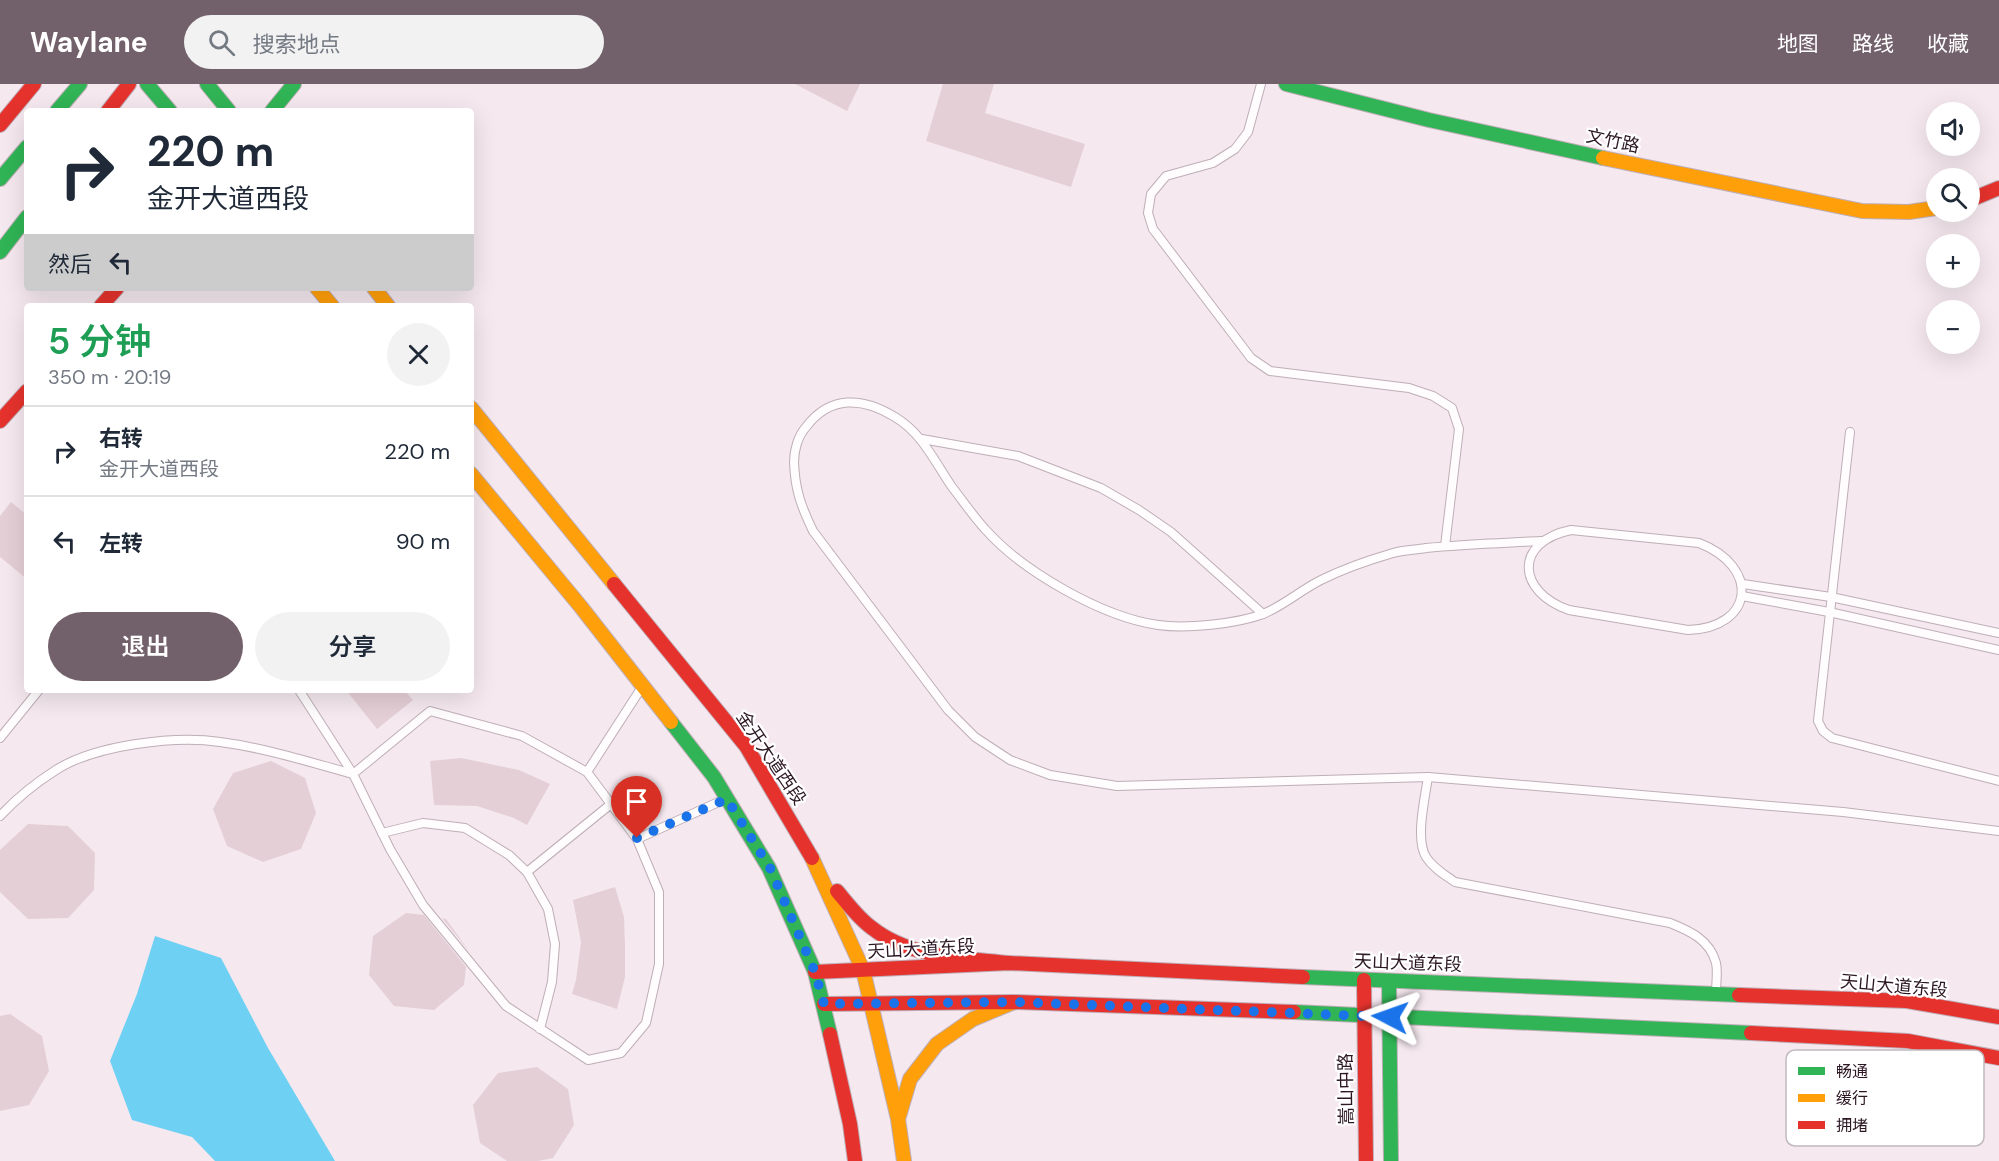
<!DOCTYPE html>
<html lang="zh">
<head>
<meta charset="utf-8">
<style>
	:root { --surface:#fff; --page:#f2f2f3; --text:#1f2937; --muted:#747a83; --line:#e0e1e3; --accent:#72606a }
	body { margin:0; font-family:"DM Sans","Noto Sans SC",sans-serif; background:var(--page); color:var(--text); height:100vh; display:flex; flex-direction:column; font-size:22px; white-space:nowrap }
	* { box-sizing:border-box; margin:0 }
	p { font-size:20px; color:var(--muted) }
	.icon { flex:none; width:33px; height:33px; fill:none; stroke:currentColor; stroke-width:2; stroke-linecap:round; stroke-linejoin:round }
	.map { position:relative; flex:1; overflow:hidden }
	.details { position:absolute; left:24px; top:219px; width:450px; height:390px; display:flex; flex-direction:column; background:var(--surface); border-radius:6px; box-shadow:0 6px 24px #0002 }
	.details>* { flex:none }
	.guide { position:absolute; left:24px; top:24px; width:450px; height:183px; border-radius:6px; box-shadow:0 6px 24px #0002; background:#fff; color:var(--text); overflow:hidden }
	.fabs { position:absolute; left:1926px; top:18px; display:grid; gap:12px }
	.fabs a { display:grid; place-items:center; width:54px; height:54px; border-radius:50%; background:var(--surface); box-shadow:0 6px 24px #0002; font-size:30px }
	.pin { position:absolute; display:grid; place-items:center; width:51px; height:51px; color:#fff; margin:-62px -26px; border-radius:50% 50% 50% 0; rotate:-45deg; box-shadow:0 0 6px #0007 }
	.pin .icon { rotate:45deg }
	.me { position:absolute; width:66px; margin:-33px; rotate:274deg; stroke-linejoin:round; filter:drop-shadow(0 0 4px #0008) }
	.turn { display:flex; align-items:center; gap:21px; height:126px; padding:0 24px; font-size:27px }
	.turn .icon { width:78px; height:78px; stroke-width:2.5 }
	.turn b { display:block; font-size:42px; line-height:51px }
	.then { display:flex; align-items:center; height:57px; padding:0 24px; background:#0003; gap:12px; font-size:22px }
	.round { display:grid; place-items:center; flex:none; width:63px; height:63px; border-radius:32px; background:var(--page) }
	.summary { display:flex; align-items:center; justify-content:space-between; height:102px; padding:0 24px }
	h1 { font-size:36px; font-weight:600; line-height:45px; color:#1e9e55 }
	.cta { display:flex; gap:12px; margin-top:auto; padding:12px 24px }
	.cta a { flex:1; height:69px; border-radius:36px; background:var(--accent); color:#fff; font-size:24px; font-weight:600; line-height:69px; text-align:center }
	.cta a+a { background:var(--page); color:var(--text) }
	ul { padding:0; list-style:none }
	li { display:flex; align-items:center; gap:18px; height:90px; padding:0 24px; border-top:2px solid var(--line) }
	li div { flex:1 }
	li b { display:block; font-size:22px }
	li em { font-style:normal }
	header { display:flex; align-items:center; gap:36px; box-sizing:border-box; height:84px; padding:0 30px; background:var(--accent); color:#fff }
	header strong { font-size:28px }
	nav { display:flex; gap:33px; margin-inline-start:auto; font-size:21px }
	.search { width:420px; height:54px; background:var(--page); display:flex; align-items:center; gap:15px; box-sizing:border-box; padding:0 21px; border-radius:33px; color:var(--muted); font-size:22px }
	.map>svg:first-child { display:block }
</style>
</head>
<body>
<header>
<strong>Waylane</strong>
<div class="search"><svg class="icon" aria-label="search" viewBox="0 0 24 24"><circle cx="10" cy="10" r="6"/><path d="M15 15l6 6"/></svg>搜索地点</div>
<nav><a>地图</a><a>路线</a><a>收藏</a></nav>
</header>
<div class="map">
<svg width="1999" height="1077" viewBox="0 0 1999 1077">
	<rect width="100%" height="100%" fill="#f5e8ef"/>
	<!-- water -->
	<path fill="#6ed0f3" d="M 155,852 L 221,874 L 268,964 L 335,1077 L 215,1077 L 192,1053 L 132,1036 L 110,977 L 137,910 Z"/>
	<!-- building -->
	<g fill="#e5cfd6">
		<path d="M 795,0 L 860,0 L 847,27 Z"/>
		<path d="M 943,0 L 994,0 L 985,29 L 1085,60 L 1071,103 L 926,57 Z"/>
		<path d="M 11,418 L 27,431 L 27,495 L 0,473 L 0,432 Z"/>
		<path d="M 346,606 L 404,606 L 413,616 L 377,645 Z"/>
		<path d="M 461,674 L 519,686 L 550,700 L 527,741 L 514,734 L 477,722 L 434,721 L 430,677 Z"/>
		<path d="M 271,677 L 305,694 L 316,729 L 301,765 L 263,778 L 227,762 L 213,725 L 233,689 Z"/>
		<path d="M 28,740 L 68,742 L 95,769 L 94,806 L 68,834 L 28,835 L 0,808 L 0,766 Z"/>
		<path d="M 615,803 L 624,833 L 625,861 L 625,893 L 617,925 L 572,910 L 576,896 L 581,858 L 573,816 Z"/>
		<path d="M 406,829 L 424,831 L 466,883 L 464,901 L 434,926 L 394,922 L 369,891 L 373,852 Z"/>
		<path d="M 442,834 L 446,835 L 469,867 Z"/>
		<path d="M 10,930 L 42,952 L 49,987 L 29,1021 L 0,1027 L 0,932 Z"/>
		<path d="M 537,983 L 568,1005 L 574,1041 L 553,1074 L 538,1077 L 507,1077 L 480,1059 L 473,1021 L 498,989 Z"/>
	</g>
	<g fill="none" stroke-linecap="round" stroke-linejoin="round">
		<defs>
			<g id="lane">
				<path d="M 1261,0 L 1248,48 L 1235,65 L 1213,79 L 1166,92 L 1151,110 L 1148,129 L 1153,145 L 1251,274 L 1270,287 L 1409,304 L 1433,312 L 1452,324 L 1459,345 L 1445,462"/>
				<path d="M 1850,348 L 1818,637 L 1823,647 L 1832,654 L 1999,697"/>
				<path d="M 922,355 L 1018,372 L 1101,404 L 1139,426 L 1171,448 L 1263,530"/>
				<path d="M 1571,446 L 1699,459 C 1761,483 1754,544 1688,546 L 1569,526 C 1517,508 1513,458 1571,446 Z"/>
				<path d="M 1541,457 C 1503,459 1464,460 1426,464 C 1415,466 1403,466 1393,469 C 1369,476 1343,485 1321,496 C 1301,506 1283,522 1263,530 C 1236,540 1186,545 1158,541 C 1102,533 1022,487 985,445 C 973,432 963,417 952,403 C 934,377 923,350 895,333 C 863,313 830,311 806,343 C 798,352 794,366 794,378 C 795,406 801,422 813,447 L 948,626 L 975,653 L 1010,676 L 1050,691 L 1117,702 L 1428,693 L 1843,728 L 1999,747"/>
				<path d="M 1743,500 L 1831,513 L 1999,549"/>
				<path d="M 1742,512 L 1829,528 L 1999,566"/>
				<path d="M 299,606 L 353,690 L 390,765 L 423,821 L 506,922 L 588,976 L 621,969 L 646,939 L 659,880 L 659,808 L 637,755 L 587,688 L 522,652 L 430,627 L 353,690"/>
				<path d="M 0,654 L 39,606"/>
				<path d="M 587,688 L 640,606"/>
				<path d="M 1428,693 C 1425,714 1415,755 1426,773 C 1433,784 1445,791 1455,798 L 1670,839 C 1690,847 1710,856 1716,879 C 1718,888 1716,899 1716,908"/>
				<path d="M 0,732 C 16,715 37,698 56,686 C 95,661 176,651 220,658 C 266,664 309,678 353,690"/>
				<path d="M 382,749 L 423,739 L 465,744 L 509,771 L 527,788 L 548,825 L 555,860 L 552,898 L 540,945"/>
				<path d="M 637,755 L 723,716"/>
				<path d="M 527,788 L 611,720"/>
			</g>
			<g id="fast">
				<path d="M 147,0 L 170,27"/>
				<path d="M 207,0 L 229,27"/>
				<path d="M 1286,0 L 1429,36 L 1603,74"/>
				<path d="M 57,27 L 80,0"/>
				<path d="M 272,27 L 294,0"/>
				<path d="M 0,95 L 27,63"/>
				<path d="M 0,168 L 27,133"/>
				<path d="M 671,638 L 714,693 L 769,784 L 815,888 L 830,950"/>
				<path d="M 1303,893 L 1739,911"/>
				<path d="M 1389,897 L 1391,1077"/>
				<path d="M 1294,928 L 1751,949"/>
			</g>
			<g id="slow">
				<path d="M 1603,74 L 1862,127 L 1909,128 L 1936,124"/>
				<path d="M 317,204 L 332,222"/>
				<path d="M 374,204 L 388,222"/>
				<path d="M 471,324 L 614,500"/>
				<path d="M 471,390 L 581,523 L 671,638"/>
				<path d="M 812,774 L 863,886 L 898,1035 L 904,1077"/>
				<path d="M 899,1032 L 910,995 L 937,960 L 973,935 L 1014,918"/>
			</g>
			<g id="jam">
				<path d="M 108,27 L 129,0"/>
				<path d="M 0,41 L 34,0"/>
				<path d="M 1970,116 L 1999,104"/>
				<path d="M 101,222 L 117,204"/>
				<path d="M 0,337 L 27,307"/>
				<path d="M 614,500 L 746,662 L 812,774"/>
				<path d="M 837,807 C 848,820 858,834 872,844 C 910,874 963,874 1009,879"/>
				<path d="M 815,888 L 1009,879 L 1303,893"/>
				<path d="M 1364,896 L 1366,1077"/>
				<path d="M 1739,911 L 1907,917 L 1999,933"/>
				<path d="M 824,920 L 1014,918 L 1294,928"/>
				<path d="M 1751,949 L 1908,957 L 1999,974"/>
				<path d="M 830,950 L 850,1040 L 855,1077"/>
			</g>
		</defs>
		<!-- lane casing -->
		<use href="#lane" stroke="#bfaeb7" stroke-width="10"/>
		<!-- fast casing -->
		<use href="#fast" stroke="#bfaeb7" stroke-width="16"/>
		<!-- slow casing -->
		<use href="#slow" stroke="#bfaeb7" stroke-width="16"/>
		<!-- jam casing -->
		<use href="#jam" stroke="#bfaeb7" stroke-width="16"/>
		<!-- lane -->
		<use href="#lane" stroke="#fefcfd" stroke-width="8"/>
		<!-- fast -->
		<use href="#fast" stroke="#30b455" stroke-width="14"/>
		<!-- slow -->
		<use href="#slow" stroke="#ff9f0a" stroke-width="14"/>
		<!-- jam -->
		<use href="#jam" stroke="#e5322d" stroke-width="14"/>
	</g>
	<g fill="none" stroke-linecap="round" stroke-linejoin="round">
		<!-- route -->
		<path stroke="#1a73e8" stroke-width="10" stroke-dasharray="0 18" d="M 637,754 L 727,715 L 770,784 L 815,888 L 824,920 L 1014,918 L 1390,933"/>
	</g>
	<g text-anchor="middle" stroke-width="4.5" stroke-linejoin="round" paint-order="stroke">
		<!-- street labels -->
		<g font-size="18" fill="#2c1723" stroke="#fff">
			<text transform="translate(1613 57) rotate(12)" y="6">文竹路</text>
			<text transform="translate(771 674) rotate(56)" y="6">金开大道西段</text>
			<text transform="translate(921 865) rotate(-3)" y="6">天山大道东段</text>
			<text transform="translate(1408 879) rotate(2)" y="6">天山大道东段</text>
			<text transform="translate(1894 902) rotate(5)" y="6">天山大道东段</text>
			<text transform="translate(1346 1005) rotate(-91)" y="6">嵩山中路</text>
		</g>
	</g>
	<!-- legend -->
	<rect x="1786" y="966" width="198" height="96" rx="9" fill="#fff" stroke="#c0b9bd" stroke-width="1.5"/>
	<rect x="1798" y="983" width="27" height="8" fill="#30b455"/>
	<rect x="1798" y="1010" width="27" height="8" fill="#ff9f0a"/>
	<rect x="1798" y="1037" width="27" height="8" fill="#e5322d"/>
	<g font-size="16" fill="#2c1723">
		<text x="1836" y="993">畅通</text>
		<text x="1836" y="1020">缓行</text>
		<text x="1836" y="1047">拥堵</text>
	</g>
</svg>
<div class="fabs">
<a><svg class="icon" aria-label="sound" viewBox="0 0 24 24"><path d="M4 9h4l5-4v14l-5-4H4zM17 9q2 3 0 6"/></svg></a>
<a><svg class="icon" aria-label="search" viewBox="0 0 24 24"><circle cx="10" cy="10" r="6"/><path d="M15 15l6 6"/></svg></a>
<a>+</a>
<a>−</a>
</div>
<div class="pin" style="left:637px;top:754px;background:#d93025"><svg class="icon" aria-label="arrive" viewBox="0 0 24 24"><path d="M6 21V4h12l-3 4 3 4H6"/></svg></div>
<svg class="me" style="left:1390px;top:933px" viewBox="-20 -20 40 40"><path d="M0-17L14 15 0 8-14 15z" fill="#1a73e8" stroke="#fff" stroke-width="4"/></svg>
<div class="guide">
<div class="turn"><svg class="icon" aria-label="right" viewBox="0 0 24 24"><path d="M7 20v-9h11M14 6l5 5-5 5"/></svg><div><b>220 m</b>金开大道西段</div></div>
<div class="then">然后<svg class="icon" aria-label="left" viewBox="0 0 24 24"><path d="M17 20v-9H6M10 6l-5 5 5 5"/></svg></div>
</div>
<section class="details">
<div class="summary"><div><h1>5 分钟</h1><p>350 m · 20:19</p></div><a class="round"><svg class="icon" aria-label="close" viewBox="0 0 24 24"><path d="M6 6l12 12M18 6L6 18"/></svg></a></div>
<ul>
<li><svg class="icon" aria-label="right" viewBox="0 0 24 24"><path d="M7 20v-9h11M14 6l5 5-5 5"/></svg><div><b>右转</b><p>金开大道西段</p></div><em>220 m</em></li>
<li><svg class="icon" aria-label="left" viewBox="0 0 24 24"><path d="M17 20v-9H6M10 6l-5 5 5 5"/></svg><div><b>左转</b></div><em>90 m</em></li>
</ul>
<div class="cta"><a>退出</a><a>分享</a></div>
</section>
</div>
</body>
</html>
